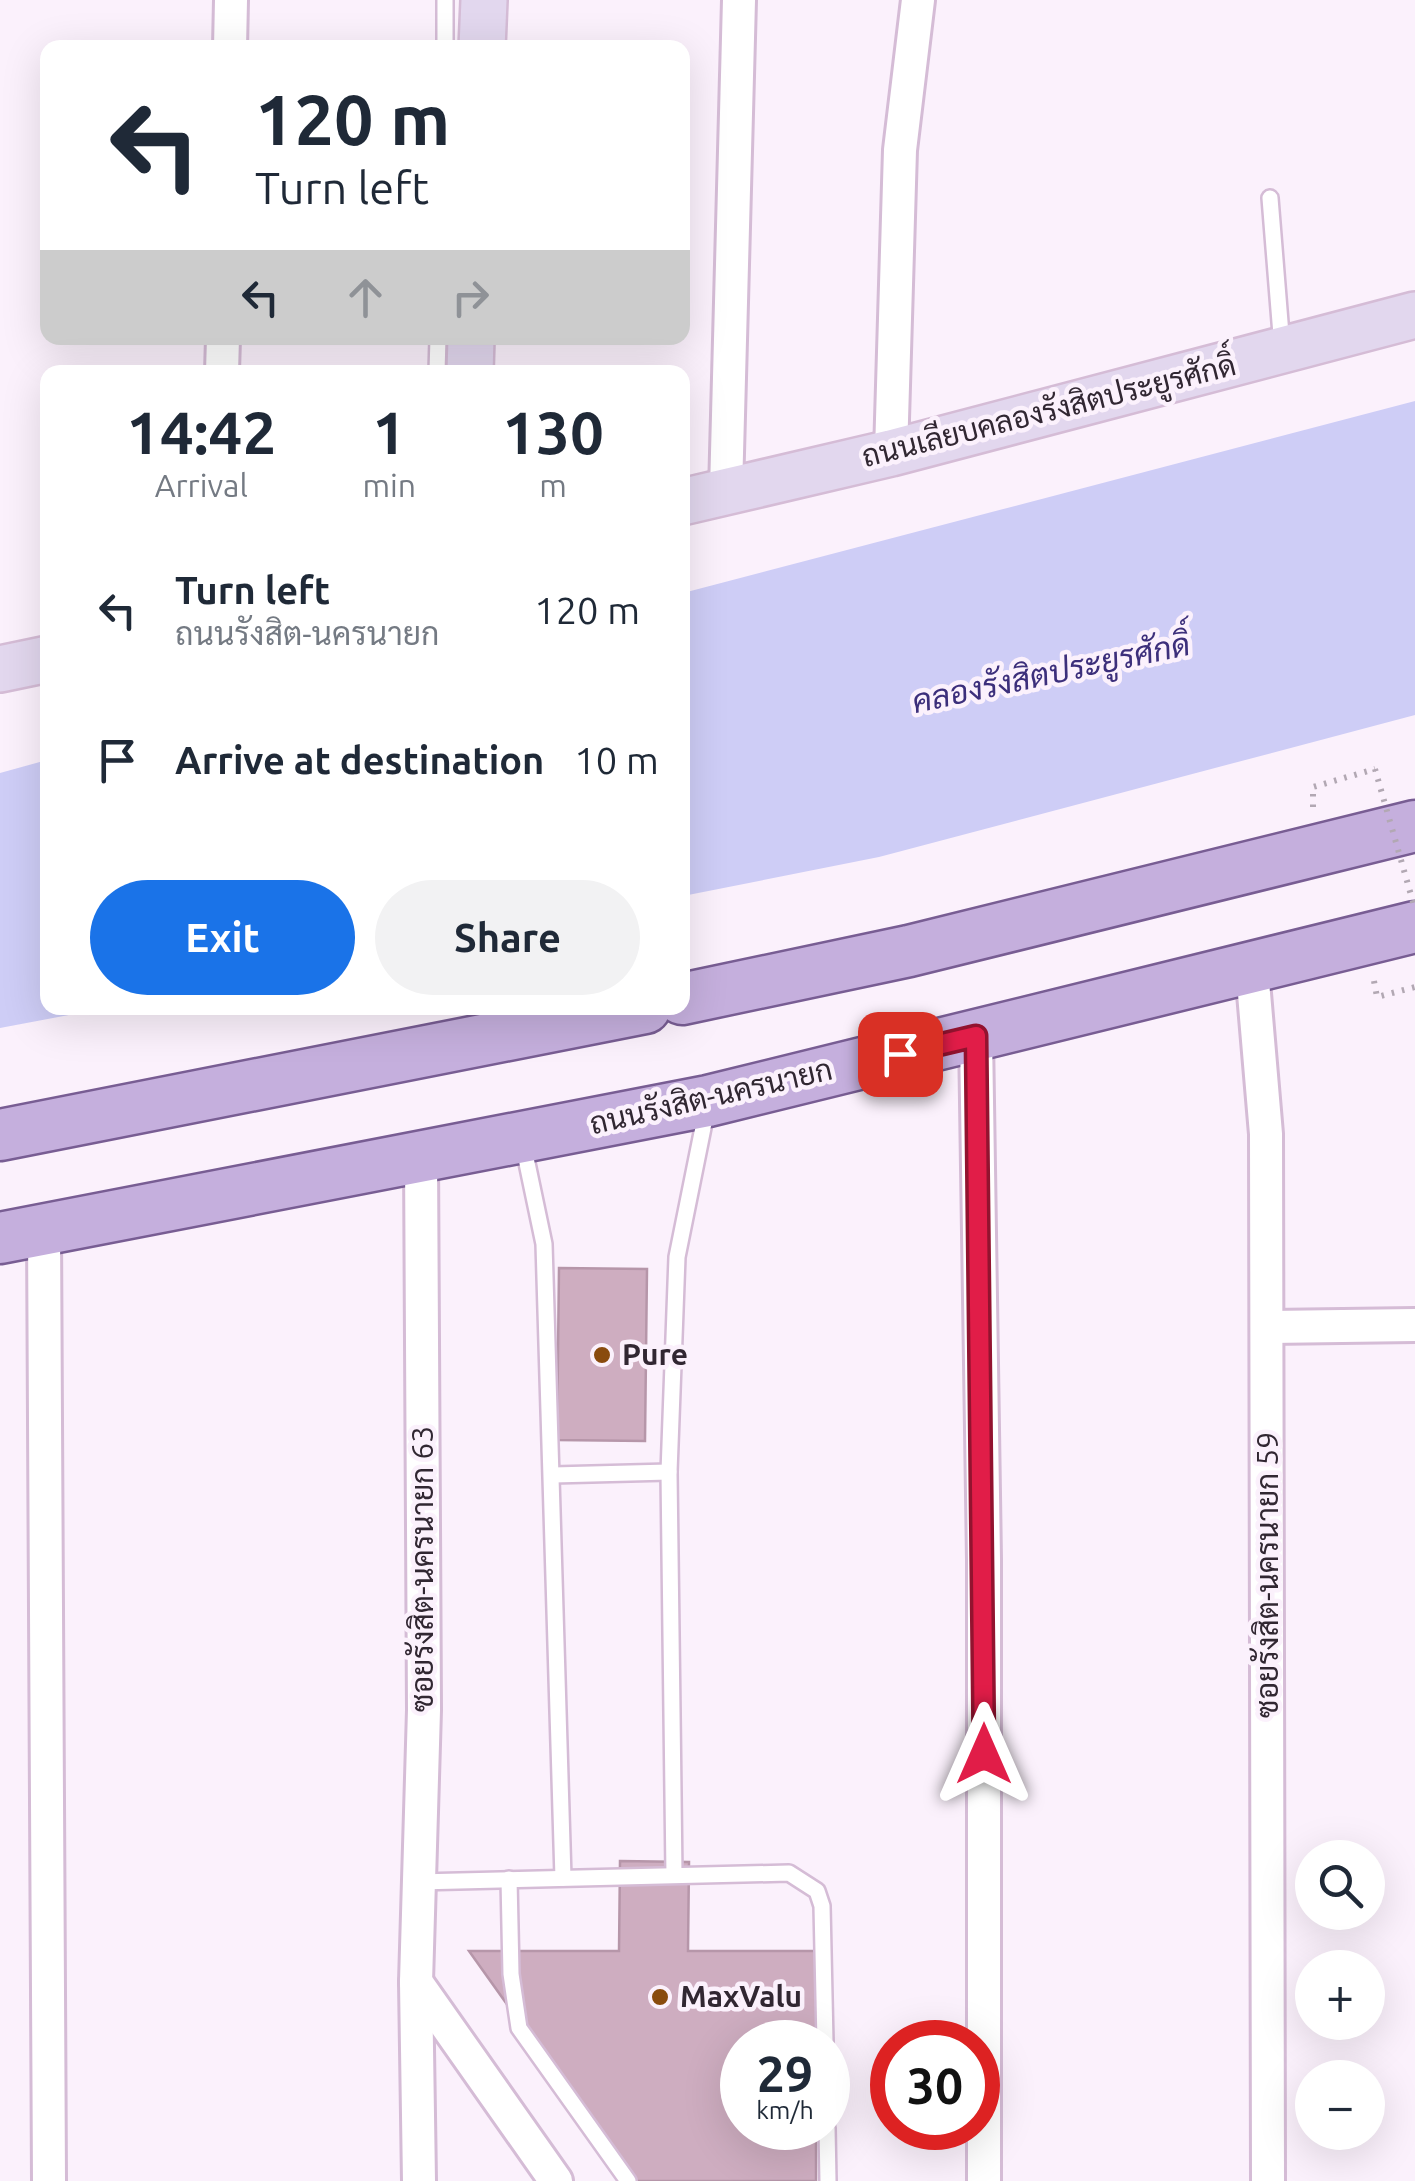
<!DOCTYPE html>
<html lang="en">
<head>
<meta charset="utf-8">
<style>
	:root { --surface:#fff; --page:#f2f2f3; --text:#1f2937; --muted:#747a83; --accent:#1a73e8 }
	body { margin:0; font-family:Ubuntu,Sarabun,sans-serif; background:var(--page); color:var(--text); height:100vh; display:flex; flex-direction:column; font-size:38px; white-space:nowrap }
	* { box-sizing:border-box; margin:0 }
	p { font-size:32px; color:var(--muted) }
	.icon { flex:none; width:55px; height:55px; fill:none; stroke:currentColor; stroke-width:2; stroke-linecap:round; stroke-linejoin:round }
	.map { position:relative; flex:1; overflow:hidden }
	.sheet { position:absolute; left:40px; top:365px; width:650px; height:650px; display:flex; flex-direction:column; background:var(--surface); border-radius:20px; box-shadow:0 10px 40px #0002 }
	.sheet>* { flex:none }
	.hud { position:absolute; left:40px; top:40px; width:650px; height:305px; border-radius:20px; box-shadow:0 10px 40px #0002; background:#fff; color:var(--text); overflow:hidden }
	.controls { position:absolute; left:1295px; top:1840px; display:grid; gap:20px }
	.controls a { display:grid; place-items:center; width:90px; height:90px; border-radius:50%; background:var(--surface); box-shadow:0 10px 40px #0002; font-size:50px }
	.speed { position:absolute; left:720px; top:2020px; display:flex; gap:20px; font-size:50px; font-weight:700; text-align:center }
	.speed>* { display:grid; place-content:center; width:130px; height:130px; border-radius:50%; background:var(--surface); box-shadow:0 10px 40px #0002; line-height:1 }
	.speed small { font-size:25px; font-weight:400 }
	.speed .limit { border:15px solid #d22; background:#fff; color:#111 }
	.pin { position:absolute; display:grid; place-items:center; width:85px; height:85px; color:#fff; margin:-42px; border-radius:20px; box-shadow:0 5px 15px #0006 }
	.me { position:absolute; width:110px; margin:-55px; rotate:0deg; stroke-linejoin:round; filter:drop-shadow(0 0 8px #0008) }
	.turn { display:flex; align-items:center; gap:35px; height:210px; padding:0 50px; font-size:45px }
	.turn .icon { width:130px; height:130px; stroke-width:2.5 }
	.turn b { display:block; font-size:70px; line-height:85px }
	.lanes { display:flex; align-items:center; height:95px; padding:0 50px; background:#0003; justify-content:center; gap:50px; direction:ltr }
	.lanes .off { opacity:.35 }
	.eta { display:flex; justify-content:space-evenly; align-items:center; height:170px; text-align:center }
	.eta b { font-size:60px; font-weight:700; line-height:70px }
	.primary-button { display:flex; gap:20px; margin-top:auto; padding:20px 50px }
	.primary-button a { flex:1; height:115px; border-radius:60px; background:var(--accent); color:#fff; font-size:40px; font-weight:700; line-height:115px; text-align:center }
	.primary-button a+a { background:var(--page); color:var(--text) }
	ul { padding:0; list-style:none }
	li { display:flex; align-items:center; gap:30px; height:150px; padding:0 50px }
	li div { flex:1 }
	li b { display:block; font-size:38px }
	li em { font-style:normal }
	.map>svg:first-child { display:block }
</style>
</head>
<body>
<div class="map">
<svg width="1415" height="2181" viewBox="0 0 1415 2181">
	<rect width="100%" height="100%" fill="#fbf1fc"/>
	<!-- water -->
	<g fill="#cecdf6">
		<path d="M 1415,401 L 1415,715 L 879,857 L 683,896 L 683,593 Z"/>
		<path d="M 47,760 L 48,1008 L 106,1008 L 0,1028 L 0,773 Z"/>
	</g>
	<!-- building -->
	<g fill="#ceadc0" stroke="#b696a9" stroke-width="2.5">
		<path d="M 559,1268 L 647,1269 L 645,1441 L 557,1440 Z"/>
		<path d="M 620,1861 L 689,1862 L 688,1951 L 818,1951 L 817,2042 L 742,2042 L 742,2128 L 816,2128 L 816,2181 L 633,2181 L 469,1951 L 619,1951 Z"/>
	</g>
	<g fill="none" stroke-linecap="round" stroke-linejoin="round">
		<defs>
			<g id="lane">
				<path d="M 445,48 L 445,0"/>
				<path d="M 1270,198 L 1282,347"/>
				<path d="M 437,372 L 438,338"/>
				<path d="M 523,1144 L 544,1244 L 563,1878"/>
				<path d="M 553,1475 L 669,1472"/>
				<path d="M 674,1875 L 669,1472 L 677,1257 L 707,1108"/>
				<path d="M 509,1879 L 511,1974 L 519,2028 L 628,2181"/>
				<path d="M 418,1882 L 789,1873 L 817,1891 L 822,1906 L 825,2042"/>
				<path d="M 827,2128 L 828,2181"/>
			</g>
			<g id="street">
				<path d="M 230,48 L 231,0"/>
				<path d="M 222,372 L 223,338"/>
				<path d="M 891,453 L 900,150 L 918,0"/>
				<path d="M 726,491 L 739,0"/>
				<path d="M 1252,970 L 1266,1134 L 1268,2181"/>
				<path d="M 976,1036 L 984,1560 L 984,2181"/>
				<path d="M 44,1230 L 49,2181"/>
				<path d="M 1268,1327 L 1415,1325"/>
				<path d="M 416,1982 L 556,2181"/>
				<path d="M 419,2181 L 416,1982 L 424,1710 L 421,1156"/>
			</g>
			<g id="secondary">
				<path d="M 482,48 L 484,0"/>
				<path d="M 470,372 L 471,338"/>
				<path d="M 682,502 L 891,453 L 1415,315"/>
				<path d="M 0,669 L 48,659"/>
			</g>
			<g id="primary">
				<path d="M 682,999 L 909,951 L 1415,826"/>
				<path d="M 0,1135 L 645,1008"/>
				<path d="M 0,1238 L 708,1101 L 1415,927"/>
			</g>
		</defs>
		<!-- lane casing -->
		<use href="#lane" stroke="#d5bcd6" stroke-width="20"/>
		<!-- street casing -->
		<use href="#street" stroke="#d5bcd6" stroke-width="38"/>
		<!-- secondary casing -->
		<use href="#secondary" stroke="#d5bcd6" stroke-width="50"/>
		<!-- primary casing -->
		<use href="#primary" stroke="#785d93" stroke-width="55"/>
		<!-- path -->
		<g stroke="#b2a8b3" stroke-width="6" stroke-dasharray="2.5 8" stroke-linecap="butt">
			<path d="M 1313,807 L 1313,787 L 1375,769"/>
			<path d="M 1374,981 L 1377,997 L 1415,987"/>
		</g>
		<!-- lane -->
		<use href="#lane" stroke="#fff" stroke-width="15"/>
		<!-- street -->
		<use href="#street" stroke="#fff" stroke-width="32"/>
		<!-- secondary -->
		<use href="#secondary" stroke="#e2d7ee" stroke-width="45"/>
		<!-- primary -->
		<use href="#primary" stroke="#c5afdd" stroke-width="50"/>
		<!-- path-bridge -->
		<path stroke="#b2a8b3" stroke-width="6" stroke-dasharray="2.5 8" stroke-linecap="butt" d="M 1375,769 L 1415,909"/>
	</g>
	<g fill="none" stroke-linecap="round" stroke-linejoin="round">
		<defs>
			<path id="route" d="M 900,1054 L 976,1036 L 984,1754"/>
		</defs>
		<!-- route casing -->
		<use href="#route" stroke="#92132f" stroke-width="25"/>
		<!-- route -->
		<use href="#route" stroke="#e11d48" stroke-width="18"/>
	</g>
	<!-- markers -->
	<g fill="#894b0e" stroke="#fbf1fc" stroke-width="4">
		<circle cx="602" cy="1355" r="10"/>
		<circle cx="660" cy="1997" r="10"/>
	</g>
	<g text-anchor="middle" stroke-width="9" stroke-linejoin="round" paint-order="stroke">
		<!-- street labels -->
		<g font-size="30" fill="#312732" stroke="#fbf1fc">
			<text transform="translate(1049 411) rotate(-14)" y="10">ถนนเลียบคลองรังสิตประยูรศักดิ์</text>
			<text transform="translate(711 1097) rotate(-13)" y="10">ถนนรังสิต-นครนายก</text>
			<text transform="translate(423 1569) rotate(-90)" y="10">ซอยรังสิต-นครนายก 63</text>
			<text transform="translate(1268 1575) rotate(-90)" y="10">ซอยรังสิต-นครนายก 59</text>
		</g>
		<!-- poi labels -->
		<g font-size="30" font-weight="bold" fill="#312732" stroke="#fbf1fc" text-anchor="start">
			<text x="622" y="1365">Pure</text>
			<text x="680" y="2007">MaxValu</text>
		</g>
		<!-- water labels -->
		<g font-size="32" font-style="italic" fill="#3c2f7b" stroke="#fbf1fc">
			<text transform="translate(1051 673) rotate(-12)" y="11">คลองรังสิตประยูรศักดิ์</text>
		</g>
	</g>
</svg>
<div class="controls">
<a><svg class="icon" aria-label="search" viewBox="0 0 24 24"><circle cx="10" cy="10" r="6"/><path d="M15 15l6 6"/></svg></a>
<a>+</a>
<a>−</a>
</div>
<div class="speed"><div>29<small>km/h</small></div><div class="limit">30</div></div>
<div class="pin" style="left:900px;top:1054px;background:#d93025"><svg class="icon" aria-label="arrive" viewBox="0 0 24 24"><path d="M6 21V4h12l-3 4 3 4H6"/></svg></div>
<svg class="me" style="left:984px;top:1754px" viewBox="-20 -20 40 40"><path d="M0-17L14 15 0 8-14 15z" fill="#e11d48" stroke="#fff" stroke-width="4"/></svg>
<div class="hud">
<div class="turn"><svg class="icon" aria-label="left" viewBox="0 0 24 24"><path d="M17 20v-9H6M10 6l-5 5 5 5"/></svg><div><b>120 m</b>Turn left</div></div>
<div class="lanes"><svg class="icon" aria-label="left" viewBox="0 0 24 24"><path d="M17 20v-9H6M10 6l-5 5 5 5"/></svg><svg class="icon off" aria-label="ahead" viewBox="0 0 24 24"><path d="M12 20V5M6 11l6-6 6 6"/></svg><svg class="icon off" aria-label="right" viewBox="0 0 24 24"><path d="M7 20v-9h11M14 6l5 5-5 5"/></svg></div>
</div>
<section class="sheet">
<div class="eta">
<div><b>14:42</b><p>Arrival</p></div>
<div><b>1</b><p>min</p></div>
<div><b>130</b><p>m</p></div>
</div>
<ul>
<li><svg class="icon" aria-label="left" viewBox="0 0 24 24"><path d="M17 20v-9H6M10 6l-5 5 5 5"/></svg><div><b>Turn left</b><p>ถนนรังสิต-นครนายก</p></div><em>120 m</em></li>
<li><svg class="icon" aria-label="arrive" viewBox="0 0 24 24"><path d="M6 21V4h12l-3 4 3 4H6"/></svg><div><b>Arrive at destination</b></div><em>10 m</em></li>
</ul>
<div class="primary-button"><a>Exit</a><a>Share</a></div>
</section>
</div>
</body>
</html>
